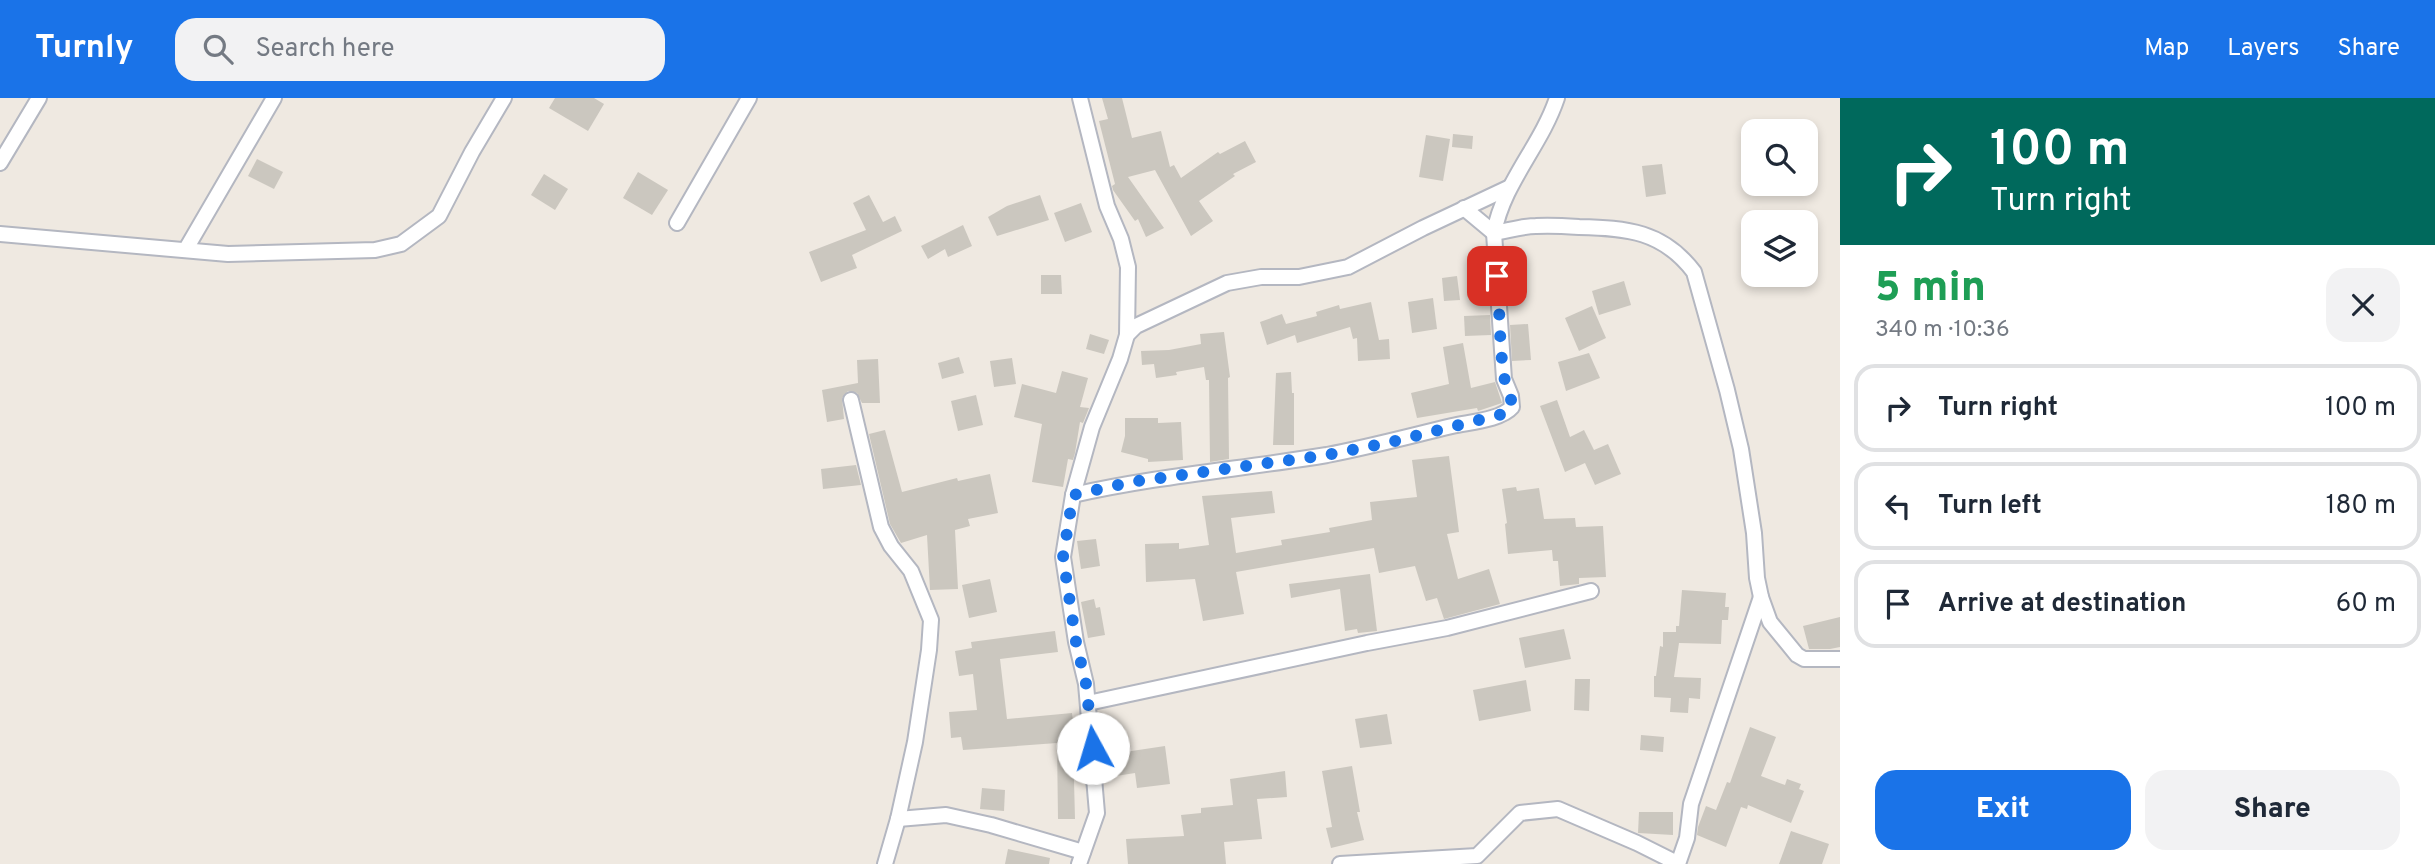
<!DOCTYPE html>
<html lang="en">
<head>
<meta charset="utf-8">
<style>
	:root { --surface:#fff; --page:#f2f2f3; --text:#1f2937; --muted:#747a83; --line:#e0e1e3; --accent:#1a73e8 }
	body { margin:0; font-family:Overpass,sans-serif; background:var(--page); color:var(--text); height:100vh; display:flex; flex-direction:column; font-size:26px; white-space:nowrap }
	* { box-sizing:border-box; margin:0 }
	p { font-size:23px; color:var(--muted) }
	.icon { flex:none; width:38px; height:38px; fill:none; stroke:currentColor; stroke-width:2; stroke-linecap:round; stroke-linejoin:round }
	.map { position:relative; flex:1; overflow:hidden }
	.side { display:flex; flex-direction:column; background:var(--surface); width:595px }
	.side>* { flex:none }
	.banner { background:#00695c; color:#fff; overflow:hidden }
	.tools { position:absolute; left:1741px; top:21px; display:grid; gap:14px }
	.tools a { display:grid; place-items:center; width:77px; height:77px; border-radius:14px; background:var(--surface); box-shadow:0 4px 10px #0003; font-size:35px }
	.pin { position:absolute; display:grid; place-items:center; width:60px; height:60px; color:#fff; margin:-30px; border-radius:14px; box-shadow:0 4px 10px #0006 }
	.me { position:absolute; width:77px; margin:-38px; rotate:354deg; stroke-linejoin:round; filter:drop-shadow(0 0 5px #0008) }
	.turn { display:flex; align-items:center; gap:24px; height:147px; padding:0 35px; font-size:32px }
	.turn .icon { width:91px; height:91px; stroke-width:2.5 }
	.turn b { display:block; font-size:49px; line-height:60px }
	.round { display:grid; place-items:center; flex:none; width:74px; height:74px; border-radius:21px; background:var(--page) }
	.overview { display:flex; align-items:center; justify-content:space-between; height:119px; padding:0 35px }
	h1 { font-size:42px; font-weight:800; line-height:52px; color:#1e9e55 }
	.primary-button { display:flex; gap:14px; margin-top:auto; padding:14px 35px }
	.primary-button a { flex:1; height:80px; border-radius:21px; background:var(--accent); color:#fff; font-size:28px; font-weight:800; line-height:80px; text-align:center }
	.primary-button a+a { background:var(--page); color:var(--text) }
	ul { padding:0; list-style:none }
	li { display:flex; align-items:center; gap:21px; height:88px; margin:0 14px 10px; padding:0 21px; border:4px solid var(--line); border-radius:21px }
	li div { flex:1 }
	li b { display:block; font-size:26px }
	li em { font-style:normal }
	header { display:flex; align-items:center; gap:42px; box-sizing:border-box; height:98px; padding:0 35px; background:var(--accent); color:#fff }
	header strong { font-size:33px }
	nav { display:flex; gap:38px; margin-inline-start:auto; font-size:24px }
	.search { width:490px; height:63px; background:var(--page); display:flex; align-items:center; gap:18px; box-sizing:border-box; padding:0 24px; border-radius:21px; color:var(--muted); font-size:26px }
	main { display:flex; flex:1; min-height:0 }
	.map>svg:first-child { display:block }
</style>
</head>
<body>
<header>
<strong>Turnly</strong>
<div class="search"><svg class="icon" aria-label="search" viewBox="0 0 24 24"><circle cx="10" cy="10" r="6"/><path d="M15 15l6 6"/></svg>Search here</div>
<nav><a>Map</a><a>Layers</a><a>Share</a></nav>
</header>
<main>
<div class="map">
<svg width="1840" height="766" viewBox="0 0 1840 766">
	<rect width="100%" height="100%" fill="#efe9e1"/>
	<!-- building -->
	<g fill="#cbc7bf">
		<path d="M 555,0 L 594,0 L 604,6 L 588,33 L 549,10 Z"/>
		<path d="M 1102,0 L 1122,0 L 1132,40 L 1161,33 L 1170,69 L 1174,67 L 1181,80 L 1218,54 L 1220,56 L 1245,43 L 1256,64 L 1233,76 L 1235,78 L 1199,103 L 1213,123 L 1191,138 L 1155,72 L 1128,79 L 1164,130 L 1146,139 L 1138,121 L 1135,123 L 1113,92 L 1112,88 L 1115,86 L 1099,23 L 1108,21 Z"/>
		<path d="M 1453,36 L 1473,38 L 1472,51 L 1452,49 Z"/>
		<path d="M 1426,37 L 1450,41 L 1443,83 L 1419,79 Z"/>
		<path d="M 257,61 L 283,74 L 274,91 L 248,78 Z"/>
		<path d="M 1662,66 L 1666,96 L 1646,99 L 1642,68 Z"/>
		<path d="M 638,74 L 668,92 L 652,117 L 623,100 Z"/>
		<path d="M 544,76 L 568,91 L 555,112 L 531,97 Z"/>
		<path d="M 869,97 L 883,124 L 895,118 L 902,133 L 852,157 L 857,170 L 821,184 L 809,154 L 866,132 L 853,105 Z"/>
		<path d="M 1040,97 L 1049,122 L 997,138 L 988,119 L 1007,108 Z"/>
		<path d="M 1081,105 L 1092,134 L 1065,144 L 1054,115 Z"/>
		<path d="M 963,127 L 972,148 L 948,159 L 945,151 L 928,161 L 921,148 Z"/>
		<path d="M 1041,177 L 1061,177 L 1062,196 L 1041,196 Z"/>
		<path d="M 1457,178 L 1460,202 L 1444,203 L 1442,180 Z"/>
		<path d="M 1624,183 L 1631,207 L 1599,217 L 1592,193 Z"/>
		<path d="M 1433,200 L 1437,231 L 1412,235 L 1408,204 Z"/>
		<path d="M 1371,204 L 1379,242 L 1389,241 L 1390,261 L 1358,263 L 1357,240 L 1353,241 L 1350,229 L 1297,245 L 1295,237 L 1267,247 L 1260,224 L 1282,216 L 1286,226 L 1317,218 L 1316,214 L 1339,207 L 1340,211 Z"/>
		<path d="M 1592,208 L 1606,240 L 1579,253 L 1565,220 Z"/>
		<path d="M 1490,217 L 1491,237 L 1465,238 L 1464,218 Z"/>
		<path d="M 1528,226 L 1531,262 L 1512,263 L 1510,227 Z"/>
		<path d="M 1224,234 L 1230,279 L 1228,280 L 1229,361 L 1210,364 L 1209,282 L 1206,282 L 1204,269 L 1176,274 L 1177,277 L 1156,280 L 1154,266 L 1142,267 L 1141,253 L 1169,252 L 1201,246 L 1200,236 Z"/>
		<path d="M 1090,236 L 1109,242 L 1104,256 L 1086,251 Z"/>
		<path d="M 1463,245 L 1471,290 L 1495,284 L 1502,305 L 1478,313 L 1477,310 L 1417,320 L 1411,295 L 1449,286 L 1443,249 Z"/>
		<path d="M 1589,255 L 1600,280 L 1566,293 L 1558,264 Z"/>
		<path d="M 959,259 L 964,275 L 942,281 L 938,265 Z"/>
		<path d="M 1012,260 L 1016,286 L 994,289 L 990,263 Z"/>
		<path d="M 878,261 L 880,305 L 862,305 L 857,295 L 848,293 L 842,300 L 844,321 L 827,324 L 822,292 L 858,285 L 857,262 Z"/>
		<path d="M 1062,273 L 1088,280 L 1080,309 L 1089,310 L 1083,325 L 1080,324 L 1075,355 L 1073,362 L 1068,361 L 1063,389 L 1032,384 L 1042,326 L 1014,319 L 1022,286 L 1056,295 Z"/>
		<path d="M 1291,274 L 1292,295 L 1294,295 L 1294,347 L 1273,347 L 1276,275 Z"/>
		<path d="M 976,297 L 983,327 L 958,333 L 951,303 Z"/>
		<path d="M 1557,302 L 1570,339 L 1584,332 L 1594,352 L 1608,346 L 1621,376 L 1595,387 L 1585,365 L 1565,374 L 1540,308 Z"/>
		<path d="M 1125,320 L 1158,320 L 1158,325 L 1181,324 L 1183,362 L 1148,364 L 1148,361 L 1121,354 L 1125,338 Z"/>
		<path d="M 885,332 L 902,394 L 957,380 L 958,383 L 990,376 L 998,415 L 968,421 L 970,428 L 955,432 L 958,491 L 930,492 L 927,437 L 901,445 L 890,426 L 869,336 Z"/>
		<path d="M 1449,358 L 1459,434 L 1447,436 L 1458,481 L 1489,471 L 1500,506 L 1444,521 L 1437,500 L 1426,503 L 1415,468 L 1379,475 L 1374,450 L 1236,474 L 1244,516 L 1203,523 L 1195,481 L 1146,484 L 1145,446 L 1179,445 L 1179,451 L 1209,447 L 1202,398 L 1272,393 L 1275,415 L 1231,420 L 1236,455 L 1282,447 L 1281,442 L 1330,434 L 1329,430 L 1372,422 L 1370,404 L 1417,399 L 1412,362 Z"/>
		<path d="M 856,367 L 861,387 L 823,391 L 821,371 Z"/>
		<path d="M 1516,389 L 1517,393 L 1539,390 L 1544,421 L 1575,420 L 1576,429 L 1603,428 L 1606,479 L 1579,480 L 1579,486 L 1560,488 L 1558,463 L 1553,463 L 1552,452 L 1508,456 L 1505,426 L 1507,425 L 1502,391 Z"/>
		<path d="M 1096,441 L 1100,468 L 1081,471 L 1077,443 Z"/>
		<path d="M 1370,476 L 1377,533 L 1358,535 L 1357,531 L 1345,533 L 1340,491 L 1291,500 L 1289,486 Z"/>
		<path d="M 990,481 L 997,514 L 969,520 L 962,487 Z"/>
		<path d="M 1682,492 L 1726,495 L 1725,509 L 1729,509 L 1728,522 L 1722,522 L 1721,546 L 1679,545 L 1674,579 L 1701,580 L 1700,601 L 1689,600 L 1688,615 L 1670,614 L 1671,600 L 1654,599 L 1654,578 L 1656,578 L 1660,548 L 1663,549 L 1663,534 L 1676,534 L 1676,528 L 1679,528 Z"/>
		<path d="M 1094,501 L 1096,510 L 1100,509 L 1105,537 L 1088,540 L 1081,504 Z"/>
		<path d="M 1840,519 L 1840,549 L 1830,551 L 1809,551 L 1803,528 Z"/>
		<path d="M 1564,531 L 1571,561 L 1525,570 L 1519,540 Z"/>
		<path d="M 1055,533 L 1058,554 L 1000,561 L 1007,621 L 1072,615 L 1075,643 L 1073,644 L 1075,721 L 1058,721 L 1057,645 L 963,652 L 961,639 L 951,640 L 949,614 L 977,612 L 973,576 L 959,578 L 955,553 L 972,550 L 971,544 Z"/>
		<path d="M 1575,581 L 1590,581 L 1589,613 L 1574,612 Z"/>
		<path d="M 1526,582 L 1531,613 L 1479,623 L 1473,592 Z"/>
		<path d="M 1387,616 L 1392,646 L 1360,650 L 1355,621 Z"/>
		<path d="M 1750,629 L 1776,639 L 1761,678 L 1785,687 L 1787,681 L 1801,686 L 1799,691 L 1804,693 L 1791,725 L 1748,707 L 1747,711 L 1741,709 L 1726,749 L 1697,737 L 1698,729 L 1706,708 L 1716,712 L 1727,684 L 1730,685 Z"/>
		<path d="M 1641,637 L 1664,639 L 1663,654 L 1640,652 Z"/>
		<path d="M 1122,639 L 1125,654 L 1165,648 L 1170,686 L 1137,690 L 1135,675 L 1116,678 L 1108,642 Z"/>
		<path d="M 1352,668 L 1360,714 L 1357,714 L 1364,742 L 1331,750 L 1326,730 L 1332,729 L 1322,673 Z"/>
		<path d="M 1285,673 L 1287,699 L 1257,701 L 1262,741 L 1224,744 L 1226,766 L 1128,766 L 1126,741 L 1184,738 L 1181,717 L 1201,715 L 1201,710 L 1233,707 L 1230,681 Z"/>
		<path d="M 982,690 L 1005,692 L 1004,713 L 980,711 Z"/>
		<path d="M 1639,714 L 1673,714 L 1673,737 L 1638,735 Z"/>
		<path d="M 1791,733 L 1829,746 L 1822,766 L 1779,766 Z"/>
		<path d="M 1008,751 L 1050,760 L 1049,766 L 1005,766 Z"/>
	</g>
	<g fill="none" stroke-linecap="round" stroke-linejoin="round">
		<defs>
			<g id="minor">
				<path d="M 1080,0 L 1107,108 L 1121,141 L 1128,169 L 1127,237"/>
				<path d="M 0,65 L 39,0"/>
				<path d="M 1464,110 L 1494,135 C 1507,133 1522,128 1536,128 C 1550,127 1565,128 1579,129 C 1627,130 1663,133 1694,174 L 1727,292 L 1741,351 L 1754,435 L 1757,480 L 1761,499 L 1770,524 L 1797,557 L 1804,561 L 1840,561"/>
				<path d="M 677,125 L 749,0"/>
				<path d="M 0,136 L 228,156 L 375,152 L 401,146 L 439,118 L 472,54 L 504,0"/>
				<path d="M 186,151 L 274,0"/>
				<path d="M 851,302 L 881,429 L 891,448 L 911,473 L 931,522 L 929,552 L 915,644 L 898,721 L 885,766"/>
				<path d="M 1073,397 C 1157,378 1242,371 1327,357 C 1369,349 1410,338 1452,328 C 1469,324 1501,322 1512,309 L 1511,298 L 1504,281 L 1494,135 C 1503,85 1541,48 1557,0"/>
				<path d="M 1088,605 L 1367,545 L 1447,530 L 1591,493"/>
				<path d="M 898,721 L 946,717 L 991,727 L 1083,754"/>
				<path d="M 1079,766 L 1097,715 L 1086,586 L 1076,544 L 1063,459 L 1073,397 L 1092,329 L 1120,261 L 1127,237 L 1136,228 L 1227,185 L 1261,179 L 1299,179 L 1348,169 L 1423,130 L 1508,90"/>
				<path d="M 1340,766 L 1477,758 L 1520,715 L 1558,711 L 1637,745 L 1677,765"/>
				<path d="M 1678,766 L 1687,740 L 1691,706 L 1761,499"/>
			</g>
		</defs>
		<!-- minor casing -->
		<use href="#minor" stroke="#b4b7c1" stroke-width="18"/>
		<!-- minor -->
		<use href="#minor" stroke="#fff" stroke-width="14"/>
	</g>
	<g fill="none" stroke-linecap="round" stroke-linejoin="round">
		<!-- route -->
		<path stroke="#1a73e8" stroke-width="12" stroke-dasharray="0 21.6" d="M 1093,650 L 1086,586 L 1076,544 L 1063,459 L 1073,397 L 1131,384 L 1326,357 L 1387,345 L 1507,315 C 1517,302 1506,292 1504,278 C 1499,246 1500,211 1497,178"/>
	</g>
</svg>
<div class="tools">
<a><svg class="icon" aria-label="search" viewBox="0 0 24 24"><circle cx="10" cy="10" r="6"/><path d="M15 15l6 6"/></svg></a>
<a><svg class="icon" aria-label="layers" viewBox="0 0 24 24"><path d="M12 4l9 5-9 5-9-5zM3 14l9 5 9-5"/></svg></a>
</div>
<div class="pin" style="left:1497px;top:178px;background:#d93025"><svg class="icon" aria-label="arrive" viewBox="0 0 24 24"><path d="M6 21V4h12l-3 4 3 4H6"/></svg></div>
<svg class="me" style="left:1093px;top:650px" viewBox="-20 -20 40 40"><circle r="19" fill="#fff"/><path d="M0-13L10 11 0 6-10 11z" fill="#1a73e8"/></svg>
</div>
<section class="side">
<div class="banner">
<div class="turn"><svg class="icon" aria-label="right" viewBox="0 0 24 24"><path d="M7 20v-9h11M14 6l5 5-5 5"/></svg><div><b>100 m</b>Turn right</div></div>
</div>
<div class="overview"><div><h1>5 min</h1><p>340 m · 10:36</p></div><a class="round"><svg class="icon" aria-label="close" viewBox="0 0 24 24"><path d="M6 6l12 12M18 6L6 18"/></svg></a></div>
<ul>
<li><svg class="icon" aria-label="right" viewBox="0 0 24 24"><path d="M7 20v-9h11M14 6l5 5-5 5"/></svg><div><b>Turn right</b></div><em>100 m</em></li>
<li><svg class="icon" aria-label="left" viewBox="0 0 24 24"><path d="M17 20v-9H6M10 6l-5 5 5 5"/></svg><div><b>Turn left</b></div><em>180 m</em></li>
<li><svg class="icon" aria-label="arrive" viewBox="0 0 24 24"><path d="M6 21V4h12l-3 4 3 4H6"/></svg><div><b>Arrive at destination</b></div><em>60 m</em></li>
</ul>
<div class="primary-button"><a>Exit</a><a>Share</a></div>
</section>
</main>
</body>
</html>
